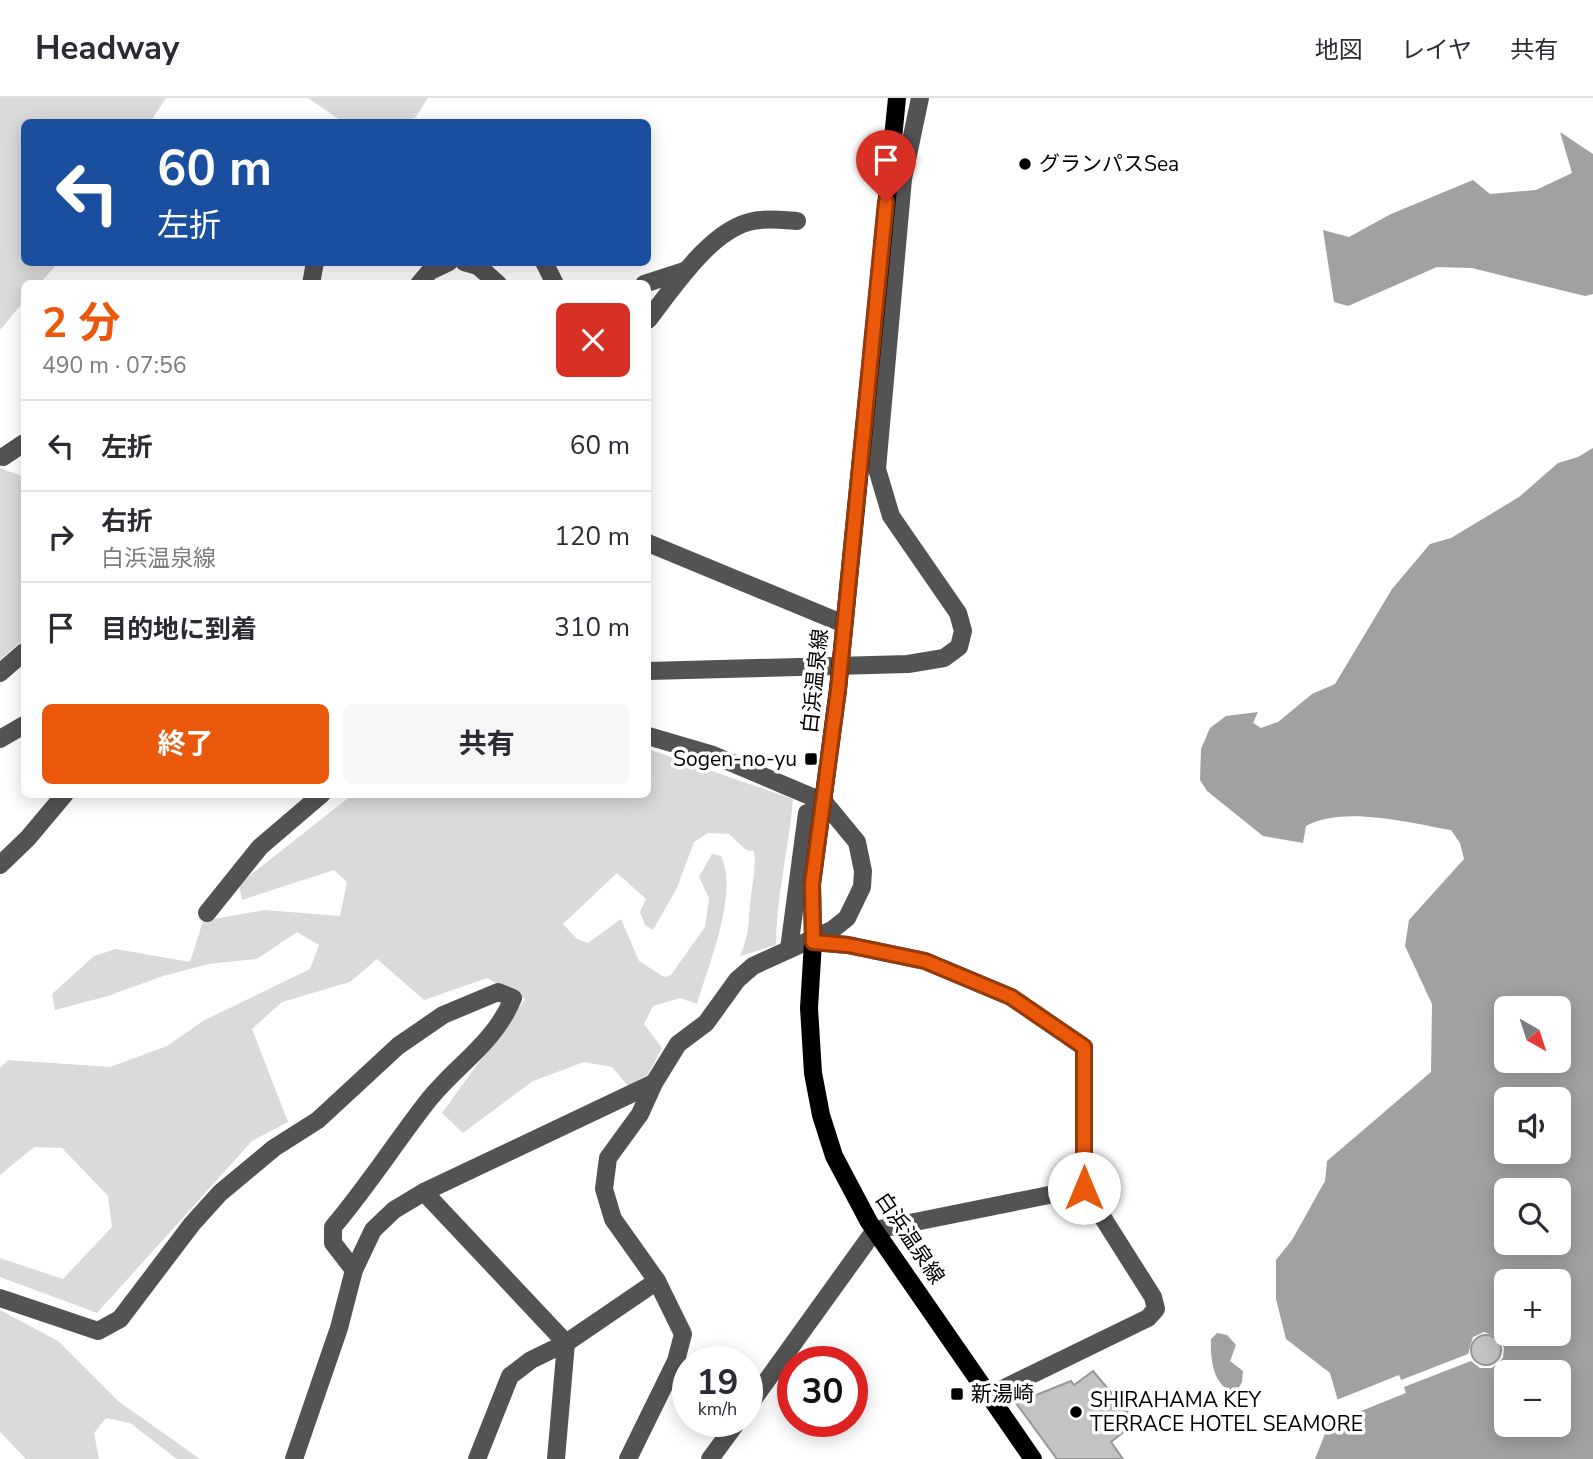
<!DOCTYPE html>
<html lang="ja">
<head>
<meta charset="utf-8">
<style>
	:root { --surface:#fff; --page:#f7f7f7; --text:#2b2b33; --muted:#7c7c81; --line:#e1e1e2; --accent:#ea580c }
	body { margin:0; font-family:"Nunito Sans","Noto Sans JP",sans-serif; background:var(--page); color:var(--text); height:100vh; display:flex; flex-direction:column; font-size:26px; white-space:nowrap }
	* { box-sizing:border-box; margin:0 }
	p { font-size:23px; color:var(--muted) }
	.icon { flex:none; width:38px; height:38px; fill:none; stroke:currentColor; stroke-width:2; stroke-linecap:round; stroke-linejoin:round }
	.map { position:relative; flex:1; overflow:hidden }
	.drawer { position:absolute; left:21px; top:182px; width:630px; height:518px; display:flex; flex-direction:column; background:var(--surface); border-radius:10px; box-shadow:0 4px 18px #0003 }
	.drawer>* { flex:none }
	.hud { position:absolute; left:21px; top:21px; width:630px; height:147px; border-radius:10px; box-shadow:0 4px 18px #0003; background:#1a4fa0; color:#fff; overflow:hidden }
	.needle { width:46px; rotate:141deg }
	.buttons { position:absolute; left:1494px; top:898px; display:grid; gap:14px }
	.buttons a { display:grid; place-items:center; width:77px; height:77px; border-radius:10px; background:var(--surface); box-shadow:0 4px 18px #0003; font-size:35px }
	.speed { position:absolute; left:672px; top:1248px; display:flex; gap:14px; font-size:35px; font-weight:700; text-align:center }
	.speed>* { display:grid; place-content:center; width:91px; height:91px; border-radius:50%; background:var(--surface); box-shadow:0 4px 18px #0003; line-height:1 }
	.speed small { font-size:18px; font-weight:400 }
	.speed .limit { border:10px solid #d22; background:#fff; color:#111 }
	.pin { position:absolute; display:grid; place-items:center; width:60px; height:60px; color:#fff; margin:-72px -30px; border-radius:50% 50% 50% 0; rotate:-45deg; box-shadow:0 0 7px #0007 }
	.pin .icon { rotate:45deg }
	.me { position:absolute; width:77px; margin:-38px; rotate:0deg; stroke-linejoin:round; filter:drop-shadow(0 0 5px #0008) }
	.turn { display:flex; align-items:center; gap:24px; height:147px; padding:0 21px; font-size:32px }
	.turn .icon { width:91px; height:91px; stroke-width:2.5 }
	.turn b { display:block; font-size:49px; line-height:60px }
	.round { display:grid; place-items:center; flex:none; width:74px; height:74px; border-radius:10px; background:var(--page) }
	.overview { display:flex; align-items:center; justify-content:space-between; height:119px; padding:0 21px }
	h1 { font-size:42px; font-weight:700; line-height:52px; color:var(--accent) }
	.button { display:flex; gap:14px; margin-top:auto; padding:14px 21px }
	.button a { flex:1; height:80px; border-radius:10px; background:var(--accent); color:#fff; font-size:28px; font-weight:700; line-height:80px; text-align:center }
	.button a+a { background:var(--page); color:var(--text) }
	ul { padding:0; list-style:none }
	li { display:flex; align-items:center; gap:21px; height:91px; padding:0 21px; border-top:2px solid var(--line) }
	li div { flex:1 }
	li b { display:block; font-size:26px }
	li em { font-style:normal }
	header { display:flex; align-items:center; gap:42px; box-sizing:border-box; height:98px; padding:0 35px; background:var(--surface); border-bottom:2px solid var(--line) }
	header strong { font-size:33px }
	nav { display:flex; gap:38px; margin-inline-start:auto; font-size:24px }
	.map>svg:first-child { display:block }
</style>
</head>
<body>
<header>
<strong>Headway</strong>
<nav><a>地図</a><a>レイヤ</a><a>共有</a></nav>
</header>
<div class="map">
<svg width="1593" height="1361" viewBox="0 0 1593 1361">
	<rect width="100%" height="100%" fill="#fff"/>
	<!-- green -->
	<g fill="#dadada">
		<path d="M 0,0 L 166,0 L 150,24 L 24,24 L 24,164 L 58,165 L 40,185 L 24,186 L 24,203 L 0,232 Z"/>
		<path d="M 308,0 L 428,0 L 415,20 L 397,24 L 343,24 Z"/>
		<path d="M 0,370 L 24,379 L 24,541 L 0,562 Z"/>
		<path d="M 648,651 L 793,701 C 789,751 776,798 776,847 L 740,858 C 752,829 747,825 751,798 C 753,782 756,769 754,753 L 746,752 L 729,736 L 708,735 L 694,744 L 677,790 L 653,832 L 645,827 L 640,814 L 646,801 L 617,775 L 563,826 L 577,841 L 588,845 L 621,821 L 639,863 L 664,879 L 671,877 L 705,829 L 709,800 L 699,779 L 712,756 L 721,758 C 739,796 708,867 697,906 L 680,900 L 653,908 L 644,926 L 662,950 L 648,977 L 628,988 L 612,969 L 584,964 L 533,983 L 463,1035 L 442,1015 L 525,901 L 487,880 L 424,902 L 377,861 L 350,884 L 282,904 L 252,931 L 288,1024 L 252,1043 L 97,1215 L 0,1179 L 0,1160 L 63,1181 L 112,1129 L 108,1098 L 62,1050 L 34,1049 L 0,1077 L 0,970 L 8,962 L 110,969 L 167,948 L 203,923 L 310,871 L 319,847 L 297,834 L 257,861 L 209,866 L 163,878 L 108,898 L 55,912 L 52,896 L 94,858 L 116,851 L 190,864 L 203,823 L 265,812 L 340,818 L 347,784 L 334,772 L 242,802 L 239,786 L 352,697 L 648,696 Z"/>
		<path d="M 0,1212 L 58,1243 L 118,1303 L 200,1361 L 177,1361 L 130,1325 L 106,1320 L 94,1335 L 99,1361 L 26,1361 L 0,1334 Z"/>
	</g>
	<!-- water -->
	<g fill="#a1a1a1" fill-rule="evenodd">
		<path d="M 1560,34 L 1593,56 L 1593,196 L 1585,198 L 1472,170 L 1437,169 L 1348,208 L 1334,204 L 1323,132 L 1349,139 L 1391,116 L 1473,82 L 1490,96 L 1536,92 L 1572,75 Z"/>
		<path d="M 1593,350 L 1593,1361 L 1315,1361 L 1338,1303 L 1330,1275 L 1286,1241 L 1276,1201 L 1276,1162 L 1292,1142 L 1325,1083 L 1327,1063 L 1431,974 L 1432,906 L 1405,848 L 1409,822 L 1464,761 L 1460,745 L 1451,732 C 1411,725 1343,707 1306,728 L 1303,745 L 1263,738 L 1207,693 L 1200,682 L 1201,651 L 1210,630 L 1226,618 L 1258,614 L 1253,625 L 1261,630 L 1278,624 L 1312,596 L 1335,586 L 1392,491 L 1430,446 L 1451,440 L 1519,399 L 1558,365 L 1578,359 ZM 1507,910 L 1559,910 L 1559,962 L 1507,962 ZM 1507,1001 L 1559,1001 L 1559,1054 L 1507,1054 ZM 1507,1092 L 1559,1092 L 1559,1144 L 1507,1144 ZM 1507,1183 L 1559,1183 L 1559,1236 L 1507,1236 ZM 1507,1274 L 1559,1274 L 1559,1326 L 1507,1326 Z"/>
		<path d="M 1217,1235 L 1227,1237 L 1236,1247 L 1230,1263 L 1243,1273 L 1242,1284 L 1237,1293 C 1213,1293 1210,1259 1211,1241 Z"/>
	</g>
	<!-- pier -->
	<path fill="#fff" d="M 1484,1234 L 1499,1240 L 1504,1250 L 1503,1260 L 1492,1270 L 1480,1270 L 1471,1263 L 1404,1289 L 1406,1295 L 1331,1325 L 1328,1320 L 1334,1303 L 1399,1277 L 1401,1282 L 1468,1256 L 1473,1239 Z"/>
	<!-- building -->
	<g fill="#c3c3c3" stroke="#979797" stroke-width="2">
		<circle cx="1486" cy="1252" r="15"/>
		<path d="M 1093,1273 L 1136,1324 L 1111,1344 L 1123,1361 L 1057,1361 L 1016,1305 L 1071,1283 L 1074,1287 Z"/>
	</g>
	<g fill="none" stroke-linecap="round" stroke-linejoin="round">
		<!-- minor -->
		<g stroke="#535353" stroke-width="18">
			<path d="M 464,164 L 478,168 L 498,186"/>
			<path d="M 544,164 L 555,186"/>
			<path d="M 311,186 L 315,164"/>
			<path d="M 419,186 L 430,173 L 449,164"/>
			<path d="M 644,186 L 687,172"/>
			<path d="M 648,222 C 673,190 711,131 753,123 C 767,120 783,122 797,123"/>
			<path d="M 3,359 L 24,345"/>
			<path d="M 648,445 L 844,526"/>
			<path d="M 648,573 L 908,566 L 944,560 L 959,549 L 963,533 L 958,515 L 891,418 L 877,371 L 903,81 L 920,0"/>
			<path d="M 0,575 L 24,554"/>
			<path d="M 0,641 L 24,627"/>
			<path d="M 0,767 L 28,740 L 65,696"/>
			<path d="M 207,815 L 260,749 L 322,696"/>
			<path d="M 813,844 L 848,847 L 925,863 L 1011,899 L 1084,949 L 1084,1090 L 1153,1199 L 1156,1211 L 1148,1220 L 990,1297"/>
			<path d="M 789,851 L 807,715 L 823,710"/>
			<path d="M 424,1094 L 566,1245"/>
			<path d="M 0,1200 L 98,1233 L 120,1221 L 192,1126 L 220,1095 L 274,1050 L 318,1022 L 398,948 L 443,917 L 498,894 L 513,900 C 495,945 456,967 427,1004 C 395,1045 367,1089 333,1129 L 333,1145 L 354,1172"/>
			<path d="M 747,1310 L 875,1132 L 1084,1090"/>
			<path d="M 294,1361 L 339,1230 L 354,1172 L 373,1132 L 394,1112 L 424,1094 L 654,985"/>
			<path d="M 477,1361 L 510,1278 L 531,1262 L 566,1245 L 657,1183"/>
			<path d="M 556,1361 L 566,1245"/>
			<path d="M 628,1361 L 676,1263 L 683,1236 L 657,1183 L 613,1121 L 604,1091 L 608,1060 L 640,1016 L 654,985 L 678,946 L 706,925 L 737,882 L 753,868 L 832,832 L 847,820 L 862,789 L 863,773 L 857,744 L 824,704 L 713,657 L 648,638"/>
			<path d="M 710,1361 L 738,1323"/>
		</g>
		<!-- major -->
		<path stroke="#000" stroke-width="18" d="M 897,0 L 838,591 L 812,786 L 813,844 L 809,910 L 813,975 L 821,1017 L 834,1058 L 869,1124 L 1033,1361"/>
	</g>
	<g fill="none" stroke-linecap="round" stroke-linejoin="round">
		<defs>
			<path id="route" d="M 886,104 L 838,592 L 812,786 L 813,844 L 848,847 L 925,863 L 1011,899 L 1084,949 L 1084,1090"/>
		</defs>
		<!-- route casing -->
		<use href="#route" stroke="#983908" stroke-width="18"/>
		<!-- route -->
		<use href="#route" stroke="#ea580c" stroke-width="12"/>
	</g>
	<!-- markers -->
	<g fill="#000" stroke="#fff" stroke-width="2.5">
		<circle cx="1025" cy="66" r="7"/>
		<rect x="804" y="654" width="14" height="14" rx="3.5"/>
		<rect x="950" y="1289" width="14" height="14" rx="3.5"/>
		<circle cx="1076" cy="1314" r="7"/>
	</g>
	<g text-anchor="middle" stroke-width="7" stroke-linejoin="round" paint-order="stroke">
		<!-- poi labels -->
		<g font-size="21" fill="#000" stroke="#fff" text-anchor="start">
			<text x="1039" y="73">グランパスSea</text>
			<text x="797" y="668" text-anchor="end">Sogen-no-yu</text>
			<text x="971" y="1303">新湯崎</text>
			<text x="1090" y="1309">SHIRAHAMA KEY<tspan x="1090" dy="24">TERRACE HOTEL SEAMORE</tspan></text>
		</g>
		<!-- street labels -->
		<g font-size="21" fill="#000" stroke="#fff">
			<text transform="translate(815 583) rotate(-84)" y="7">白浜温泉線</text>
			<text transform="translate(910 1140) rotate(56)" y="7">白浜温泉線</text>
		</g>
	</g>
</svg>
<div class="buttons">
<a><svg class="needle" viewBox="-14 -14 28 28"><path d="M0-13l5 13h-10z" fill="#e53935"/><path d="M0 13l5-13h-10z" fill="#7c7c81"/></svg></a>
<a><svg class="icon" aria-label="sound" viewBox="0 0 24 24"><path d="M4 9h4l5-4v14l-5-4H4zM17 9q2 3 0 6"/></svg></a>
<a><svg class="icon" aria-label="search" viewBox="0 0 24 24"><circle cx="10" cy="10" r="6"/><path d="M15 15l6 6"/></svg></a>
<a>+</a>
<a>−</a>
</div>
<div class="speed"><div>19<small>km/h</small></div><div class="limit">30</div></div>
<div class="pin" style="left:886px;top:104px;background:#d93025"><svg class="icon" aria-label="arrive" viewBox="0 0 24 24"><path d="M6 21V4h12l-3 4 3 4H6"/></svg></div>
<svg class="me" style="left:1084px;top:1090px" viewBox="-20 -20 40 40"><circle r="19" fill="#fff"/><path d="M0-13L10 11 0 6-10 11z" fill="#ea580c"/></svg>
<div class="hud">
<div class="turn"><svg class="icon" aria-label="left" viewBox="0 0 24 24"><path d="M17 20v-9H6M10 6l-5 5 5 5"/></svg><div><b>60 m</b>左折</div></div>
</div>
<section class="drawer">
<div class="overview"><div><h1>2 分</h1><p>490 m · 07:56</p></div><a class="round" style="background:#d93025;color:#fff"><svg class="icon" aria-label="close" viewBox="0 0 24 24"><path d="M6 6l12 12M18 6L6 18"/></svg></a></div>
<ul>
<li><svg class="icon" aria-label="left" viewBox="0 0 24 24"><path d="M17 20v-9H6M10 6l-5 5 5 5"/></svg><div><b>左折</b></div><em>60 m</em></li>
<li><svg class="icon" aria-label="right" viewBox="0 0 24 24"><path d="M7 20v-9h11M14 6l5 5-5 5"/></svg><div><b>右折</b><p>白浜温泉線</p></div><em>120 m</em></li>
<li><svg class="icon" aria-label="arrive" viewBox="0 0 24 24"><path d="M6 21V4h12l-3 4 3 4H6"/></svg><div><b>目的地に到着</b></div><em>310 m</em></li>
</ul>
<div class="button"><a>終了</a><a>共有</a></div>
</section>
</div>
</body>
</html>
